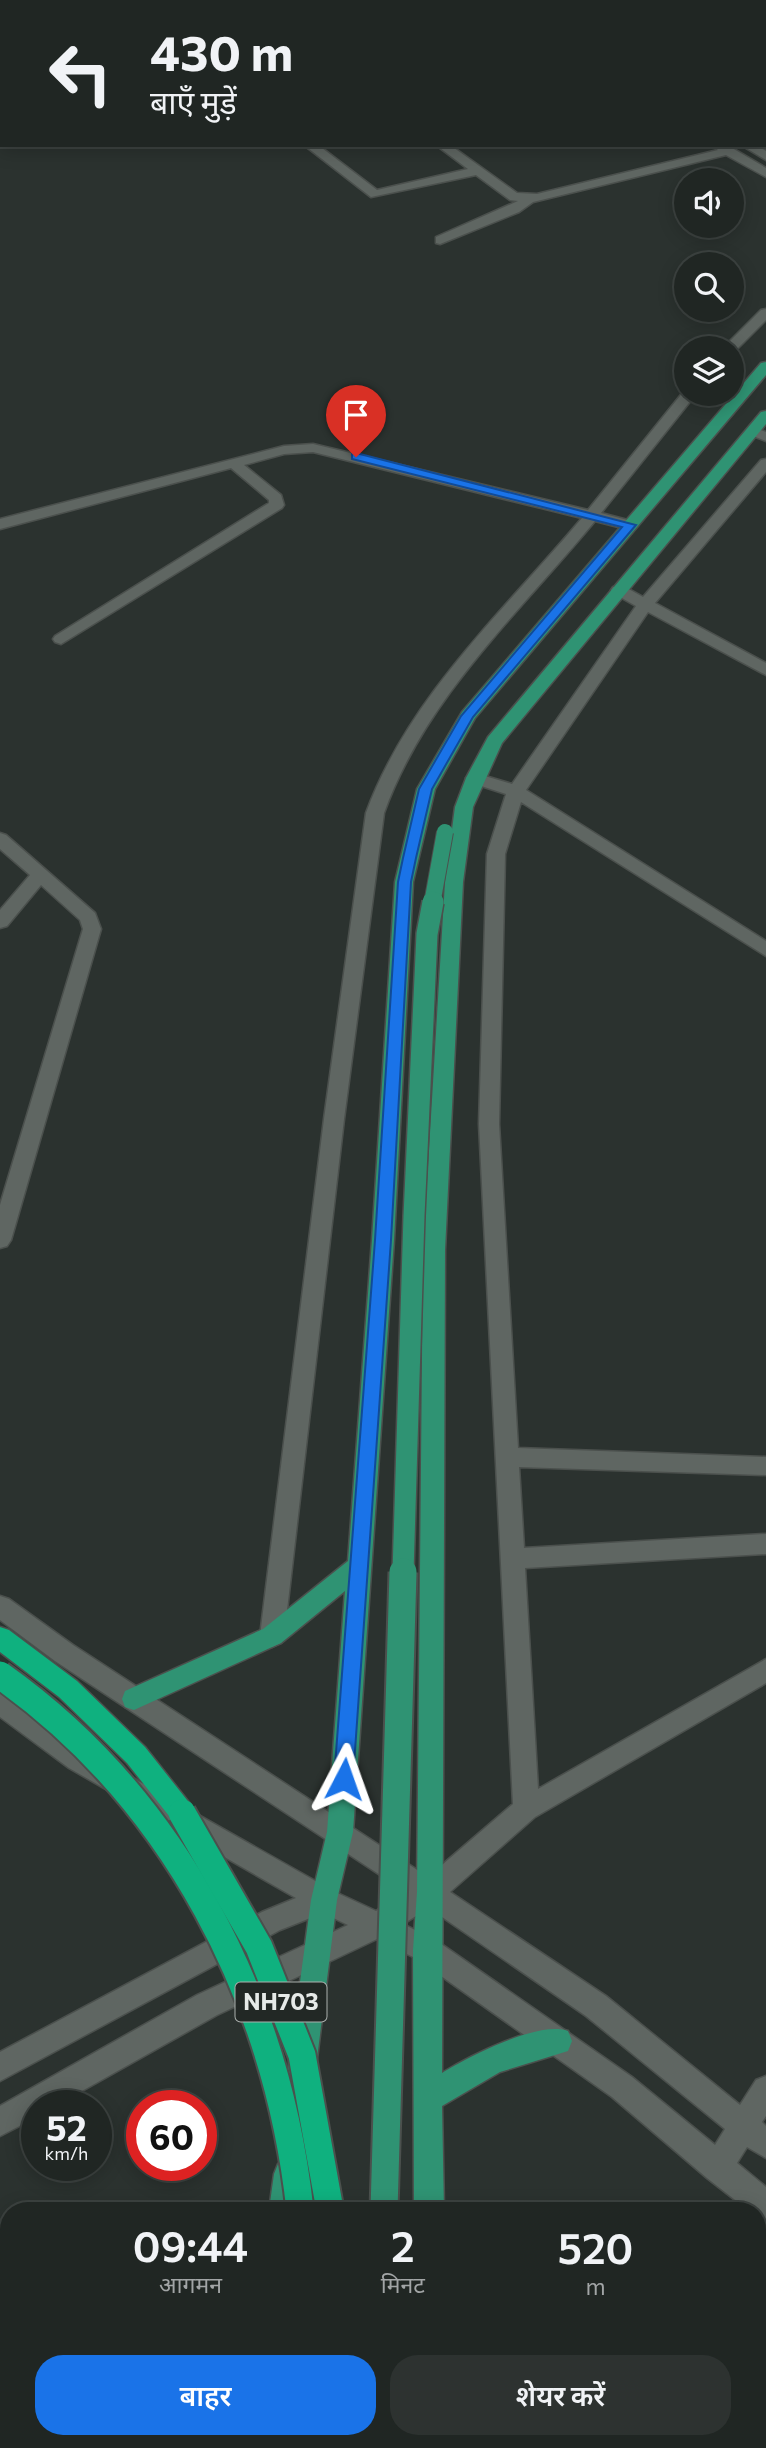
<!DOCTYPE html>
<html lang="hi">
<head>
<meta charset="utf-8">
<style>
	:root { --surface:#202623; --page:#2d3230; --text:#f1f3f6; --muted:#a2a5a6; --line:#3d4341; --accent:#1a73e8 }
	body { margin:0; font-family:Commissioner,"Noto Sans Devanagari",sans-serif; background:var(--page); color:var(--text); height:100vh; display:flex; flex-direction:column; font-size:26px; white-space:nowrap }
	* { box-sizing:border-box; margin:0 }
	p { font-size:23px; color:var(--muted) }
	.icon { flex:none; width:38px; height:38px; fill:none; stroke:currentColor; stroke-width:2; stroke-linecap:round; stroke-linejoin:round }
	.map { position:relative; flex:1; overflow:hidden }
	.panel { position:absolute; left:0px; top:2202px; width:766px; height:247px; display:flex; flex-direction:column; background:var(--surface); border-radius:28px 28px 0 0; box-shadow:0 4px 18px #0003,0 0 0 2px var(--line) }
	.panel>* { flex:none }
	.guide { position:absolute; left:0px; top:0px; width:766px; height:147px; box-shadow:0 4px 18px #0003,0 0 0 2px var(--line); background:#202623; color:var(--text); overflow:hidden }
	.controls { position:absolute; left:674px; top:168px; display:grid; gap:14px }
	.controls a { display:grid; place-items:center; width:70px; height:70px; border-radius:50%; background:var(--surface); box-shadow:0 4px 18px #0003,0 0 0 2px var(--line); font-size:35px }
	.speed { position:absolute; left:21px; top:2090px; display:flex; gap:14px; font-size:35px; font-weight:700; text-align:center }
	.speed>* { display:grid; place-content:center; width:91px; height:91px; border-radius:50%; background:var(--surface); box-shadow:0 4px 18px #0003,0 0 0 2px var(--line); line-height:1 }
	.speed small { font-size:18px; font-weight:400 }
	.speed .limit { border:10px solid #d22; background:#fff; color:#111 }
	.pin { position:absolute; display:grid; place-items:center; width:60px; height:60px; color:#fff; margin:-72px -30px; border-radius:50% 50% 50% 0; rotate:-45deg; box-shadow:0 0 7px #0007 }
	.pin .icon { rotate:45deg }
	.me { position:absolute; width:77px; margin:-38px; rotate:4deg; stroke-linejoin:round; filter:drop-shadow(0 0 5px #0008) }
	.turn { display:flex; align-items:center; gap:24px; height:147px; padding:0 35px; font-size:32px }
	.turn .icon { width:91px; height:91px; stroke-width:2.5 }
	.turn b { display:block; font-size:49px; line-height:60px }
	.eta { display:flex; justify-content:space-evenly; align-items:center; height:119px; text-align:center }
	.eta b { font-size:42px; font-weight:600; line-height:49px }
	.primary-button { display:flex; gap:14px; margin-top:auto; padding:14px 35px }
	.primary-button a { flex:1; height:80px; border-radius:28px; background:var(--accent); color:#fff; font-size:28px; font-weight:600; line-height:80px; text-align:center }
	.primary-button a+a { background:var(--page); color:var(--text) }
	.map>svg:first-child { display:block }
</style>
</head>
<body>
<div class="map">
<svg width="766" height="2448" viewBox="0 0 766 2448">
	<rect width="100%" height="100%" fill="#2b322f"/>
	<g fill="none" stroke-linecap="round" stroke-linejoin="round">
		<defs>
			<g id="minor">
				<path d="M 24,0 L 40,0 L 23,2 Z"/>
				<path d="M 63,0 L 80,0 L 62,2 Z"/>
				<path d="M 241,0 L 253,0 L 254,2 L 242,2 Z"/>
				<path d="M 469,0 L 481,0 L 482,2 L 470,2 Z"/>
				<path d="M 493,0 L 505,0 L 506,2 L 494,2 Z"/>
				<path d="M 662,0 L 675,0 L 676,2 L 663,2 Z"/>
				<path d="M 744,0 L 757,0 L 758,2 L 745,2 Z"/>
				<rect x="0" y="5" width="2" height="6"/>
				<path d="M 766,126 L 766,134 L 765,135 L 765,127 Z"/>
				<path d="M 304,145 L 318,145 L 377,190 L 468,169 L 436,145 L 450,145 L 517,193 L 537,194 L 718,150 L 712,145 L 727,145 L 766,168 L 766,177 L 726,155 L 533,202 L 519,212 L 440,244 L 436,243 L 436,237 L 518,201 L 510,200 L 476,175 L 371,197 Z"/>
				<path d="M 741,145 L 756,145 L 766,151 L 766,160 Z"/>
				<path d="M 766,309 L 766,320 L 735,351 L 723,348 L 761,310 Z"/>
				<path d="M 684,391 L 686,394 L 696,394 L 601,513 L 635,522 L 638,525 L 635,528 L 630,530 L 595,521 C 518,614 425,698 384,813 L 344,1119 L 284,1636 L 281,1643 L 272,1647 L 263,1643 L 260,1636 L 324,1119 L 366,813 C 409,696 503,612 582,518 L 313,452 L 284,454 L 244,465 L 281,495 L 284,505 L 282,508 L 61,644 L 55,642 L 53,639 L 55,636 L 269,503 L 269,500 L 231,468 L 0,529 L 0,519 L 284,446 L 313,444 L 588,510 Z"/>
				<path d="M 753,427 L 766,432 L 766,441 L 748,434 L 748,428 Z"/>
				<path d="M 766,459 L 766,472 L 655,603 L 766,663 L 766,675 L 648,612 L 526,790 L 766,941 L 766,956 L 521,802 L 505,854 L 499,1124 L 518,1448 L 766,1457 L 766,1475 L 519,1467 L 524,1548 L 766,1534 L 766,1554 L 525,1568 L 538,1789 L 766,1659 L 766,1683 L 535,1817 L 450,1892 L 606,1996 L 740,2105 L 756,2080 L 766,2076 L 766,2116 L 762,2122 L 766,2126 L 766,2158 L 747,2147 L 737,2163 L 766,2187 L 766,2248 L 758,2252 L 758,2210 L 748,2210 L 707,2178 L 612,2097 L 417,1959 L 377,1939 L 217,2015 L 57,2105 L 37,2105 L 37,2117 L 0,2136 L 0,2106 L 197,1995 L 348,1925 L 323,1913 L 280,1930 L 0,2081 L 0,2052 L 262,1912 L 296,1898 L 69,1768 L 0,1717 L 0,1692 L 9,1695 L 87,1752 L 333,1891 L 376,1911 L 406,1892 L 55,1661 L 0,1620 L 0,1596 L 9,1599 L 73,1645 L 428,1877 L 513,1804 L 479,1124 L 487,854 L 506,794 L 469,782 L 466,778 L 475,773 L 512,784 L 636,606 L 613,593 L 611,590 L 613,587 L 625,587 L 643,597 L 761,460 ZM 429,1908 L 586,2016 L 725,2129 L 715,2145 L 632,2077 L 437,1941 L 403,1924 Z"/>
				<path d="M 0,833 L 6,835 L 95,913 L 101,929 L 11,1240 L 7,1246 L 0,1248 L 0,1205 L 83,929 L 80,920 L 41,885 L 7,926 L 0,928 L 0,910 L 30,875 L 0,849 Z"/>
				<path d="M 640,2440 L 672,2440 L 668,2448 L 636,2448 Z"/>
			</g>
			<g id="major">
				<path d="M 766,362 L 766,375 L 475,718 L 435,789 L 413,882 L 394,1240 L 353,1832 L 337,1900 L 307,2138 L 303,2148 L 293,2152 L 283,2148 L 279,2138 L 311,1900 L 327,1832 L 345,1591 L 281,1643 L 134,1710 L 125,1707 L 122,1699 L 125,1691 L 263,1629 L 348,1561 L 372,1240 L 395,882 L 417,789 L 462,712 L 761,363 Z"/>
				<path d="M 766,411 L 766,424 L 502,743 L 473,807 L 463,882 L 445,1250 L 442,2073 C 468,2057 539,2020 568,2031 L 572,2041 L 568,2051 L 500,2072 L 442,2106 L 444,2210 L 414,2210 L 413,1950 L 417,1892 L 423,1250 L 445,882 L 455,807 L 466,778 L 488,737 L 761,412 Z"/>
				<path d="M 288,2160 L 298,2164 L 302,2174 L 299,2210 L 269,2210 L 274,2174 L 278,2164 Z"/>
				<path d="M 245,2440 L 276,2440 L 276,2448 L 244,2448 Z"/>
				<path d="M 365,2440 L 397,2440 L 395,2448 L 363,2448 Z"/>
				<path d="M 415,2440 L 446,2440 L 447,2448 L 415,2448 Z"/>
			</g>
			<g id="highway">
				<path d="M 0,1627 L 9,1630 L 77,1681 L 145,1747 L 191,1805 L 195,1813 L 191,1821 L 182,1825 L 173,1821 L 127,1763 L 59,1697 L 0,1652 Z"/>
				<path d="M 291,2440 L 322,2440 L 323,2448 L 291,2448 Z"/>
				<path d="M 330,2440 L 361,2440 L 362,2448 L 330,2448 Z"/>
			</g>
		</defs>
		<!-- minor casing -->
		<use href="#minor" stroke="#4b504d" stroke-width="3"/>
		<!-- major casing -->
		<use href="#major" stroke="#4b504d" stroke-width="3"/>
		<!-- highway casing -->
		<use href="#highway" stroke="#4b504d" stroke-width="3"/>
		<!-- minor -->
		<use href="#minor" fill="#5f6662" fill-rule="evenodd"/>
		<!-- major -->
		<use href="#major" fill="#2f9373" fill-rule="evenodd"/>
		<!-- highway -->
		<use href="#highway" fill="#0fb17f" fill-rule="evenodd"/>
		<defs>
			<path id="major-bridge-far2" d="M 432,904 L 445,832"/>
			<path id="major-bridge-far1" d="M 403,1573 L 414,1216 L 427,934 L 433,902"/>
			<path id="major-bridge" d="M 384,2210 L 403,1572"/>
			<g id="highway-bridge">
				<path d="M 0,1675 C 175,1799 277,1998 300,2210"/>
				<path d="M 182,1813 L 259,1947 L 302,2055 L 330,2210"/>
			</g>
		</defs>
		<!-- major-bridge-far2 casing -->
		<use href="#major-bridge-far2" stroke="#4b504d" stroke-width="18" stroke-linecap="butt"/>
		<!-- major-bridge-far1 casing -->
		<use href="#major-bridge-far1" stroke="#4b504d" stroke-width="24" stroke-linecap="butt"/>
		<!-- major-bridge casing -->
		<use href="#major-bridge" stroke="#4b504d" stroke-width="31" stroke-linecap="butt"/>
		<!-- highway-bridge casing -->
		<use href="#highway-bridge" stroke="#4b504d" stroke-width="31" stroke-linecap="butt"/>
		<!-- major-bridge-far2 -->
		<use href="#major-bridge-far2" stroke="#2f9373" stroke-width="16"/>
		<!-- major-bridge-far1 -->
		<use href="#major-bridge-far1" stroke="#2f9373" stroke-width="21"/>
		<!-- major-bridge -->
		<use href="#major-bridge" stroke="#2f9373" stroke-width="27"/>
		<!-- highway-bridge -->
		<use href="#highway-bridge" stroke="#0fb17f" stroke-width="27"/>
	</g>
	<!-- route -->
	<path fill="#1a73e8" stroke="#114b97" stroke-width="2" d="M 356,453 L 636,525 L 473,717 L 432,789 L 416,858 L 411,882 L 391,1240 L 353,1779 L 350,1785 L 344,1788 L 337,1785 L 334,1779 L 375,1240 L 398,882 L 403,858 L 419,789 L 461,716 L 622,527 L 352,459 L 352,454 Z"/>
	<g text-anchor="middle" stroke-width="6" stroke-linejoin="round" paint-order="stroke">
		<!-- shield labels -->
		<rect fill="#222825" stroke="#abb0ae" stroke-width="2" x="235.5" y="1982.5" width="91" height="39" rx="5"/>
		<g font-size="23" font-weight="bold" fill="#e6eae8">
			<text x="281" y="2010">NH703</text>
		</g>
	</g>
</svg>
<div class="controls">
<a><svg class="icon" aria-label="sound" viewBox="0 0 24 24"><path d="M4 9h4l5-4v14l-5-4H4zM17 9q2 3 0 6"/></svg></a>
<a><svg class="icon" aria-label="search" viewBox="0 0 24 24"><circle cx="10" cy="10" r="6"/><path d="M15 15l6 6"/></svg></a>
<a><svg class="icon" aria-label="layers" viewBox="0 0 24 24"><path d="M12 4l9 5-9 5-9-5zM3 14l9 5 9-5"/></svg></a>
</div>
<div class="speed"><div>52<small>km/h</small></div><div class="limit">60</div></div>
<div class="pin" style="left:356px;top:457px;background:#d93025"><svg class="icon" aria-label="arrive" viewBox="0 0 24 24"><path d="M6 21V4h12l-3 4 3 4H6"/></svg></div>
<svg class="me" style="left:344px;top:1779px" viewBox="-20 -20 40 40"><path d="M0-17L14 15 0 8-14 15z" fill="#1a73e8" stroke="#fff" stroke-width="4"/></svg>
<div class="guide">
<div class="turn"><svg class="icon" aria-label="left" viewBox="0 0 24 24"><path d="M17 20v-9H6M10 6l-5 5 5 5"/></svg><div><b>430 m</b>बाएँ मुड़ें</div></div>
</div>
<section class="panel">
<div class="eta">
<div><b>09:44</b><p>आगमन</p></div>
<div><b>2</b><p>मिनट</p></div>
<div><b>520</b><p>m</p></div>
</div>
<div class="primary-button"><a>बाहर</a><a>शेयर करें</a></div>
</section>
</div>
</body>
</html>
